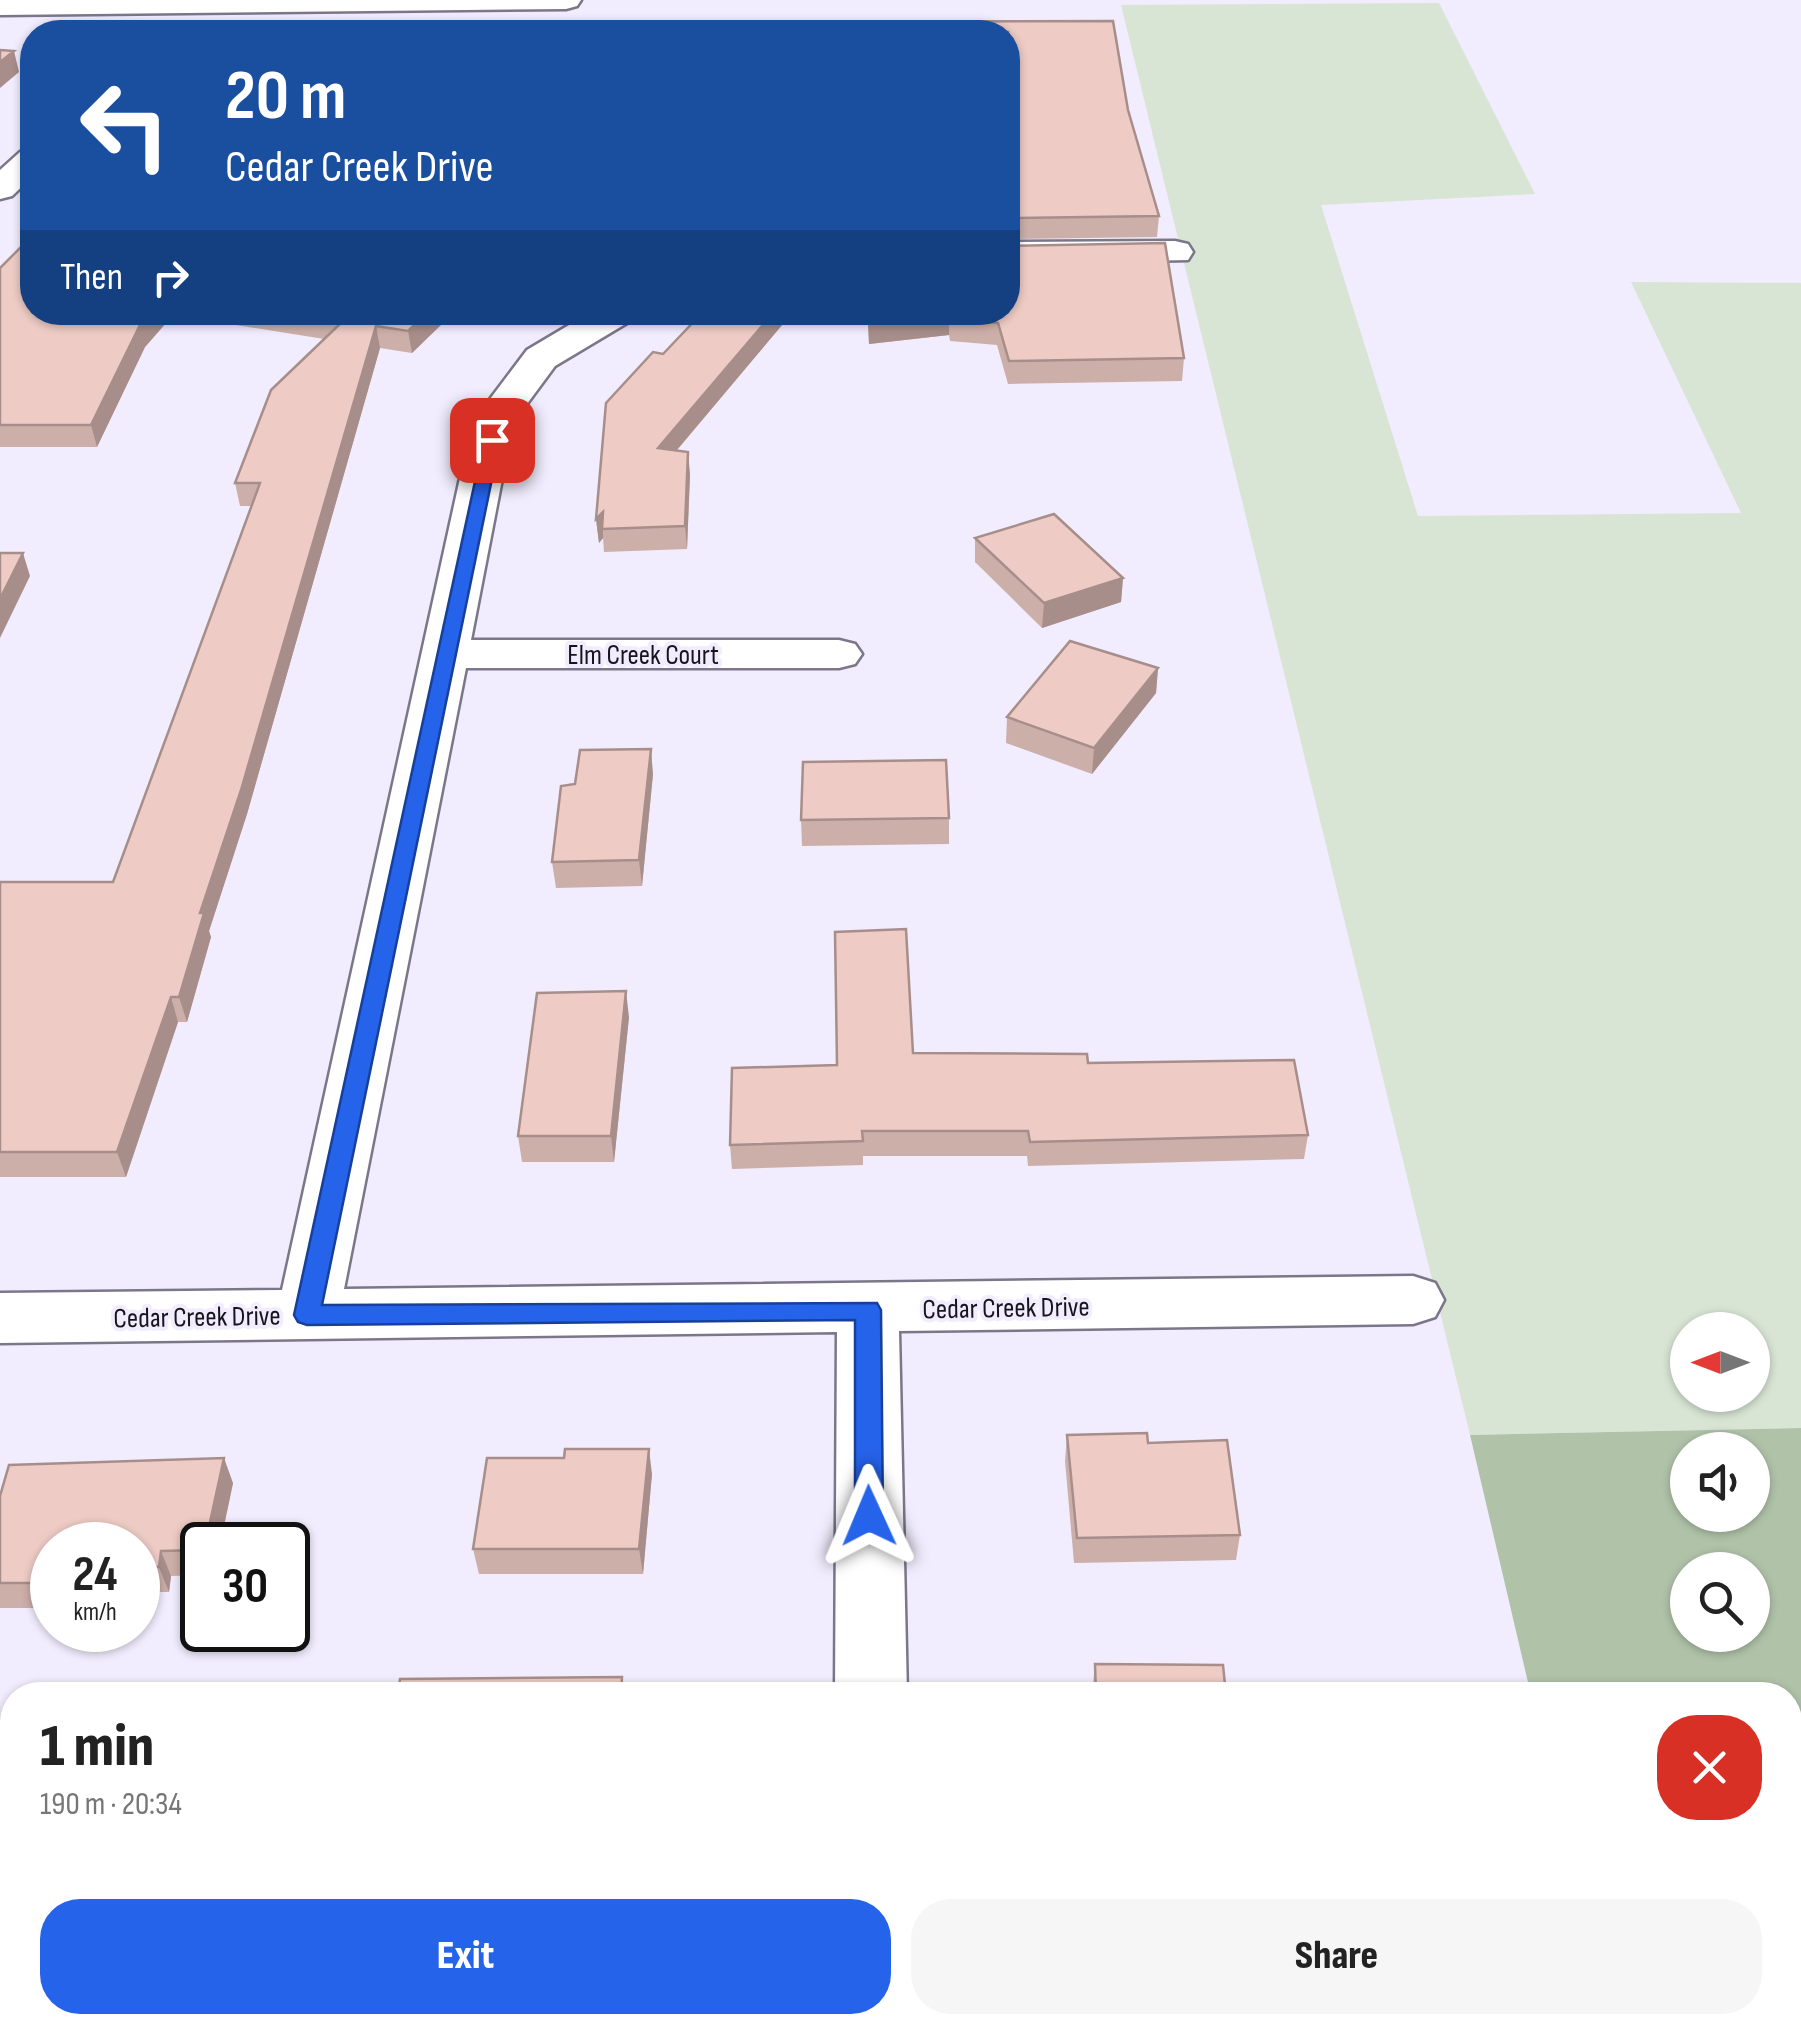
<!DOCTYPE html>
<html lang="en">
<head>
<meta charset="utf-8">
<style>
	:root { --surface:#fff; --page:#f6f6f6; --text:#222; --muted:#767676; --accent:#2563eb }
	body { margin:0; font-family:"Sofia Sans Condensed",sans-serif; background:var(--page); color:var(--text); height:100vh; display:flex; flex-direction:column; font-size:38px; white-space:nowrap }
	* { box-sizing:border-box; margin:0 }
	p { font-size:32px; color:var(--muted) }
	.icon { flex:none; width:55px; height:55px; fill:none; stroke:currentColor; stroke-width:2; stroke-linecap:round; stroke-linejoin:round }
	.map { position:relative; flex:1; overflow:hidden }
	.panel { position:absolute; left:0px; top:1682px; width:1802px; height:352px; display:flex; flex-direction:column; background:var(--surface); border-radius:40px 40px 0 0; box-shadow:0 2px 8px #0004 }
	.panel>* { flex:none }
	.banner { position:absolute; left:20px; top:20px; width:1000px; height:305px; border-radius:40px; box-shadow:0 2px 8px #0004; background:#1a4fa0; color:#fff; overflow:hidden }
	.needle { width:65px; rotate:270deg }
	.fabs { position:absolute; left:1670px; top:1312px; display:grid; gap:20px }
	.fabs a { display:grid; place-items:center; width:100px; height:100px; border-radius:50%; background:var(--surface); box-shadow:0 2px 8px #0004; font-size:50px }
	.speed { position:absolute; left:30px; top:1522px; display:flex; gap:20px; font-size:50px; font-weight:700; text-align:center }
	.speed>* { display:grid; place-content:center; width:130px; height:130px; border-radius:50%; background:var(--surface); box-shadow:0 2px 8px #0004; line-height:1 }
	.speed small { font-size:25px; font-weight:400 }
	.speed .limit { border:5px solid #111; border-radius:15px; background:#fff; color:#111 }
	.pin { position:absolute; display:grid; place-items:center; width:85px; height:85px; color:#fff; margin:-42px; border-radius:20px; box-shadow:0 5px 15px #0006 }
	.me { position:absolute; width:110px; margin:-55px; rotate:359deg; stroke-linejoin:round; filter:drop-shadow(0 0 8px #0008) }
	.turn { display:flex; align-items:center; gap:35px; height:210px; padding:0 40px; font-size:45px }
	.turn .icon { width:130px; height:130px; stroke-width:2.5 }
	.turn b { display:block; font-size:70px; line-height:85px }
	.then { display:flex; align-items:center; height:95px; padding:0 40px; background:#0003; gap:20px; font-size:38px }
	.round { display:grid; place-items:center; flex:none; width:105px; height:105px; border-radius:40px; background:var(--page) }
	.headline { display:flex; align-items:center; justify-content:space-between; height:170px; padding:0 40px }
	h1 { font-size:60px; font-weight:800; line-height:75px }
	.primary-button { display:flex; gap:20px; margin-top:auto; padding:20px 40px }
	.primary-button a { flex:1; height:115px; border-radius:40px; background:var(--accent); color:#fff; font-size:40px; font-weight:800; line-height:115px; text-align:center }
	.primary-button a+a { background:var(--page); color:var(--text) }
	.map>svg:first-child { display:block }
</style>
</head>
<body>
<div class="map">
<svg width="1801" height="2033" viewBox="0 0 1801 2033">
	<rect width="100%" height="100%" fill="#f1edfe"/>
	<!-- green -->
	<path fill="#d8e5d4" fill-rule="evenodd" d="M 1439,3 L 1535,194 L 1321,205 L 1418,516 L 1741,513 L 1631,282 L 1801,283 L 1801,1428 L 1470,1435 L 1121,5 ZM 1688,1330 L 1752,1330 L 1752,1395 L 1688,1395 Z"/>
	<!-- forest -->
	<path fill="#b0c3a9" fill-rule="evenodd" d="M 1801,1428 L 1801,2033 L 1611,2033 L 1608,2023 L 1790,2022 L 1790,1695 L 1531,1695 L 1470,1435 ZM 1688,1450 L 1752,1450 L 1752,1515 L 1688,1515 ZM 1688,1570 L 1752,1570 L 1752,1635 L 1688,1635 Z"/>
	<g fill="none" stroke-linecap="round" stroke-linejoin="round">
		<defs>
			<g id="minor">
				<path d="M 0,0 L 581,0 L 577,6 L 566,9 L 0,15 Z"/>
				<path d="M 32,149 L 32,177 L 12,196 L 0,199 L 0,170 L 20,152 Z"/>
				<path d="M 1175,241 L 1188,244 L 1193,252 L 1188,260 L 1008,264 L 1008,242 Z"/>
				<path d="M 591,312 L 638,312 L 632,320 L 555,366 L 521,412 L 504,469 L 471,640 L 839,640 L 855,644 L 862,654 L 855,664 L 839,668 L 466,668 L 344,1289 L 1413,1276 L 1435,1283 L 1444,1300 L 1435,1317 L 1413,1324 L 899,1331 L 907,1695 L 835,1695 L 837,1332 L 0,1343 L 0,1293 L 282,1290 L 462,469 L 481,411 L 527,350 Z"/>
				<rect x="834" y="2022" width="80" height="11"/>
			</g>
		</defs>
		<!-- minor casing -->
		<use href="#minor" stroke="#7b7789" stroke-width="5"/>
		<!-- minor -->
		<use href="#minor" fill="#fff" fill-rule="evenodd"/>
	</g>
	<!-- wall -->
	<g fill="#cdafa9">
		<path d="M 1113,21 L 1128,110 L 1159,216 L 1157,237 L 1008,239 L 1008,32 Z"/>
		<path d="M 0,268 L 32,312 L 460,312 L 444,322 L 412,353 L 380,348 L 247,814 L 209,931 L 211,937 L 187,1022 L 178,1022 L 126,1177 L 0,1177 L 0,882 L 113,882 L 252,506 L 240,506 L 235,483 L 324,339 L 173,315 L 145,347 L 97,447 L 0,447 Z"/>
		<path d="M 703,312 L 793,312 L 677,450 L 690,474 L 687,549 L 604,552 L 603,538 L 599,543 L 596,519 L 663,354 Z"/>
		<path d="M 1008,312 L 1184,358 L 1182,381 L 1008,384 L 997,345 L 950,341 L 949,335 L 869,344 L 868,322 Z"/>
		<path d="M 975,538 L 1123,578 L 1121,602 L 1042,628 L 975,562 Z"/>
		<path d="M 1158,668 L 1156,693 L 1092,774 L 1006,743 L 1007,717 Z"/>
		<path d="M 653,774 L 642,886 L 556,888 L 552,862 L 575,784 Z"/>
		<path d="M 949,818 L 949,844 L 802,846 L 801,820 Z"/>
		<path d="M 629,1017 L 614,1162 L 522,1162 L 518,1136 Z"/>
		<path d="M 913,1053 L 1088,1063 L 1308,1135 L 1304,1159 L 1028,1166 L 1027,1156 L 863,1156 L 863,1165 L 732,1169 L 730,1145 L 837,1065 Z"/>
		<path d="M 1067,1435 L 1148,1443 L 1240,1535 L 1236,1560 L 1074,1563 L 1065,1461 Z"/>
		<path d="M 564,1458 L 652,1474 L 643,1574 L 479,1574 L 473,1549 Z"/>
		<path d="M 233,1483 L 220,1545 L 202,1545 L 202,1575 L 171,1576 L 169,1592 L 138,1592 L 138,1545 L 52,1545 L 52,1608 L 0,1608 L 0,1496 Z"/>
		<path d="M 1095,1664 L 1226,1695 L 1092,1695 Z"/>
		<path d="M 1134,2022 L 1294,2022 L 1296,2033 L 1135,2033 Z"/>
	</g>
	<!-- shaded-wall -->
	<g fill="#a78e8a">
		<path d="M 14,51 L 19,72 L 0,88 L 0,62 Z"/>
		<path d="M 151,312 L 172,312 L 173,315 L 145,347 L 97,447 L 91,425 L 140,325 Z"/>
		<path d="M 428,312 L 460,312 L 444,322 L 412,353 L 408,331 Z"/>
		<path d="M 774,312 L 793,312 L 660,470 L 658,448 Z"/>
		<path d="M 949,313 L 949,335 L 869,344 L 868,322 Z"/>
		<path d="M 376,326 L 380,348 L 247,814 L 209,931 L 211,937 L 187,1022 L 179,997 L 200,913 Z"/>
		<path d="M 688,452 L 690,474 L 687,549 L 685,526 Z"/>
		<path d="M 603,512 L 603,538 L 599,543 L 596,519 Z"/>
		<path d="M 23,553 L 30,576 L 0,638 L 0,599 Z"/>
		<path d="M 1123,578 L 1121,602 L 1042,628 L 1044,603 Z"/>
		<path d="M 1158,668 L 1156,693 L 1092,774 L 1094,748 Z"/>
		<path d="M 651,749 L 653,774 L 642,886 L 639,860 Z"/>
		<path d="M 626,991 L 629,1017 L 614,1162 L 611,1136 Z"/>
		<path d="M 171,997 L 178,1022 L 126,1177 L 117,1152 Z"/>
		<path d="M 649,1449 L 652,1474 L 643,1574 L 639,1549 Z"/>
		<path d="M 224,1458 L 233,1483 L 220,1545 L 205,1545 Z"/>
		<path d="M 161,1551 L 171,1576 L 169,1592 L 159,1567 Z"/>
		<path d="M 43,1570 L 52,1590 L 52,1608 L 41,1583 Z"/>
		<path d="M 570,2022 L 577,2022 L 576,2033 L 570,2033 Z"/>
	</g>
	<!-- building -->
	<g fill="#eecbc5" stroke="#a78e8a" stroke-width="2.5">
		<path d="M 1113,21 L 1128,110 L 1159,216 L 1008,218 L 1008,32 L 461,32 L 463,23 Z"/>
		<path d="M 0,50 L 14,51 L 0,62 Z"/>
		<path d="M 32,236 L 32,312 L 151,312 L 140,325 L 91,425 L 0,425 L 0,268 Z"/>
		<path d="M 1165,243 L 1184,358 L 1009,361 L 998,323 L 950,319 L 949,313 L 868,322 L 873,312 L 1008,312 L 1008,245 L 1009,246 Z"/>
		<path d="M 288,312 L 428,312 L 408,331 L 376,326 L 241,790 L 200,913 L 204,913 L 179,997 L 171,997 L 117,1152 L 0,1152 L 0,882 L 113,882 L 260,483 L 235,483 L 271,390 L 343,321 Z"/>
		<path d="M 703,312 L 774,312 L 658,448 L 688,452 L 685,526 L 602,529 L 603,512 L 596,519 L 606,403 L 653,352 L 663,354 Z"/>
		<path d="M 1054,514 L 1123,578 L 1044,603 L 975,538 Z"/>
		<path d="M 0,553 L 23,553 L 0,599 Z"/>
		<path d="M 1070,641 L 1158,668 L 1094,748 L 1007,717 Z"/>
		<path d="M 651,749 L 639,860 L 552,862 L 561,786 L 575,784 L 580,750 Z"/>
		<path d="M 946,760 L 949,818 L 801,820 L 803,762 Z"/>
		<path d="M 906,929 L 913,1053 L 1087,1054 L 1088,1063 L 1294,1060 L 1308,1135 L 1030,1142 L 1028,1131 L 862,1131 L 863,1141 L 730,1145 L 732,1068 L 837,1065 L 835,932 Z"/>
		<path d="M 626,991 L 611,1136 L 518,1136 L 537,993 Z"/>
		<path d="M 1147,1433 L 1148,1443 L 1227,1440 L 1240,1535 L 1077,1538 L 1067,1435 Z"/>
		<path d="M 565,1449 L 649,1449 L 639,1549 L 473,1549 L 487,1458 L 564,1458 Z"/>
		<path d="M 224,1458 L 205,1545 L 202,1545 L 202,1550 L 161,1551 L 159,1567 L 138,1567 L 138,1545 L 52,1545 L 52,1570 L 43,1570 L 41,1583 L 0,1583 L 0,1496 L 9,1465 Z"/>
		<path d="M 1095,1664 L 1223,1665 L 1226,1695 L 1096,1695 Z"/>
		<path d="M 622,1677 L 621,1695 L 398,1695 L 400,1679 Z"/>
		<path d="M 435,2022 L 570,2022 L 570,2033 L 434,2033 Z"/>
		<path d="M 1140,2022 L 1294,2022 L 1296,2033 L 1141,2033 Z"/>
	</g>
	<!-- route -->
	<path fill="#2563eb" stroke="#184099" stroke-width="2.5" d="M 492,435 L 500,440 L 322,1305 L 877,1303 L 881,1310 L 883,1516 L 879,1524 L 869,1528 L 859,1524 L 855,1516 L 855,1320 L 307,1325 L 298,1322 L 294,1315 L 484,440 Z"/>
	<g text-anchor="middle" stroke-width="8" stroke-linejoin="round" paint-order="stroke">
		<!-- street labels -->
		<g font-size="28" fill="#16151c" stroke="#f1edfe">
			<text x="643" y="664">Elm Creek Court</text>
			<text transform="translate(1006 1307) rotate(-1)" y="10">Cedar Creek Drive</text>
			<text transform="translate(197 1316) rotate(-1)" y="10">Cedar Creek Drive</text>
		</g>
	</g>
</svg>
<div class="fabs">
<a><svg class="needle" viewBox="-14 -14 28 28"><path d="M0-13l5 13h-10z" fill="#e53935"/><path d="M0 13l5-13h-10z" fill="#767676"/></svg></a>
<a><svg class="icon" aria-label="sound" viewBox="0 0 24 24"><path d="M4 9h4l5-4v14l-5-4H4zM17 9q2 3 0 6"/></svg></a>
<a><svg class="icon" aria-label="search" viewBox="0 0 24 24"><circle cx="10" cy="10" r="6"/><path d="M15 15l6 6"/></svg></a>
</div>
<div class="speed"><div>24<small>km/h</small></div><div class="limit">30</div></div>
<div class="pin" style="left:492px;top:440px;background:#d93025"><svg class="icon" aria-label="arrive" viewBox="0 0 24 24"><path d="M6 21V4h12l-3 4 3 4H6"/></svg></div>
<svg class="me" style="left:869px;top:1516px" viewBox="-20 -20 40 40"><path d="M0-17L14 15 0 8-14 15z" fill="#2563eb" stroke="#fff" stroke-width="4"/></svg>
<div class="banner">
<div class="turn"><svg class="icon" aria-label="left" viewBox="0 0 24 24"><path d="M17 20v-9H6M10 6l-5 5 5 5"/></svg><div><b>20 m</b>Cedar Creek Drive</div></div>
<div class="then">Then<svg class="icon" aria-label="right" viewBox="0 0 24 24"><path d="M7 20v-9h11M14 6l5 5-5 5"/></svg></div>
</div>
<section class="panel">
<div class="headline"><div><h1>1 min</h1><p>190 m · 20:34</p></div><a class="round" style="background:#d93025;color:#fff"><svg class="icon" aria-label="close" viewBox="0 0 24 24"><path d="M6 6l12 12M18 6L6 18"/></svg></a></div>
<div class="primary-button"><a>Exit</a><a>Share</a></div>
</section>
</div>
</body>
</html>
